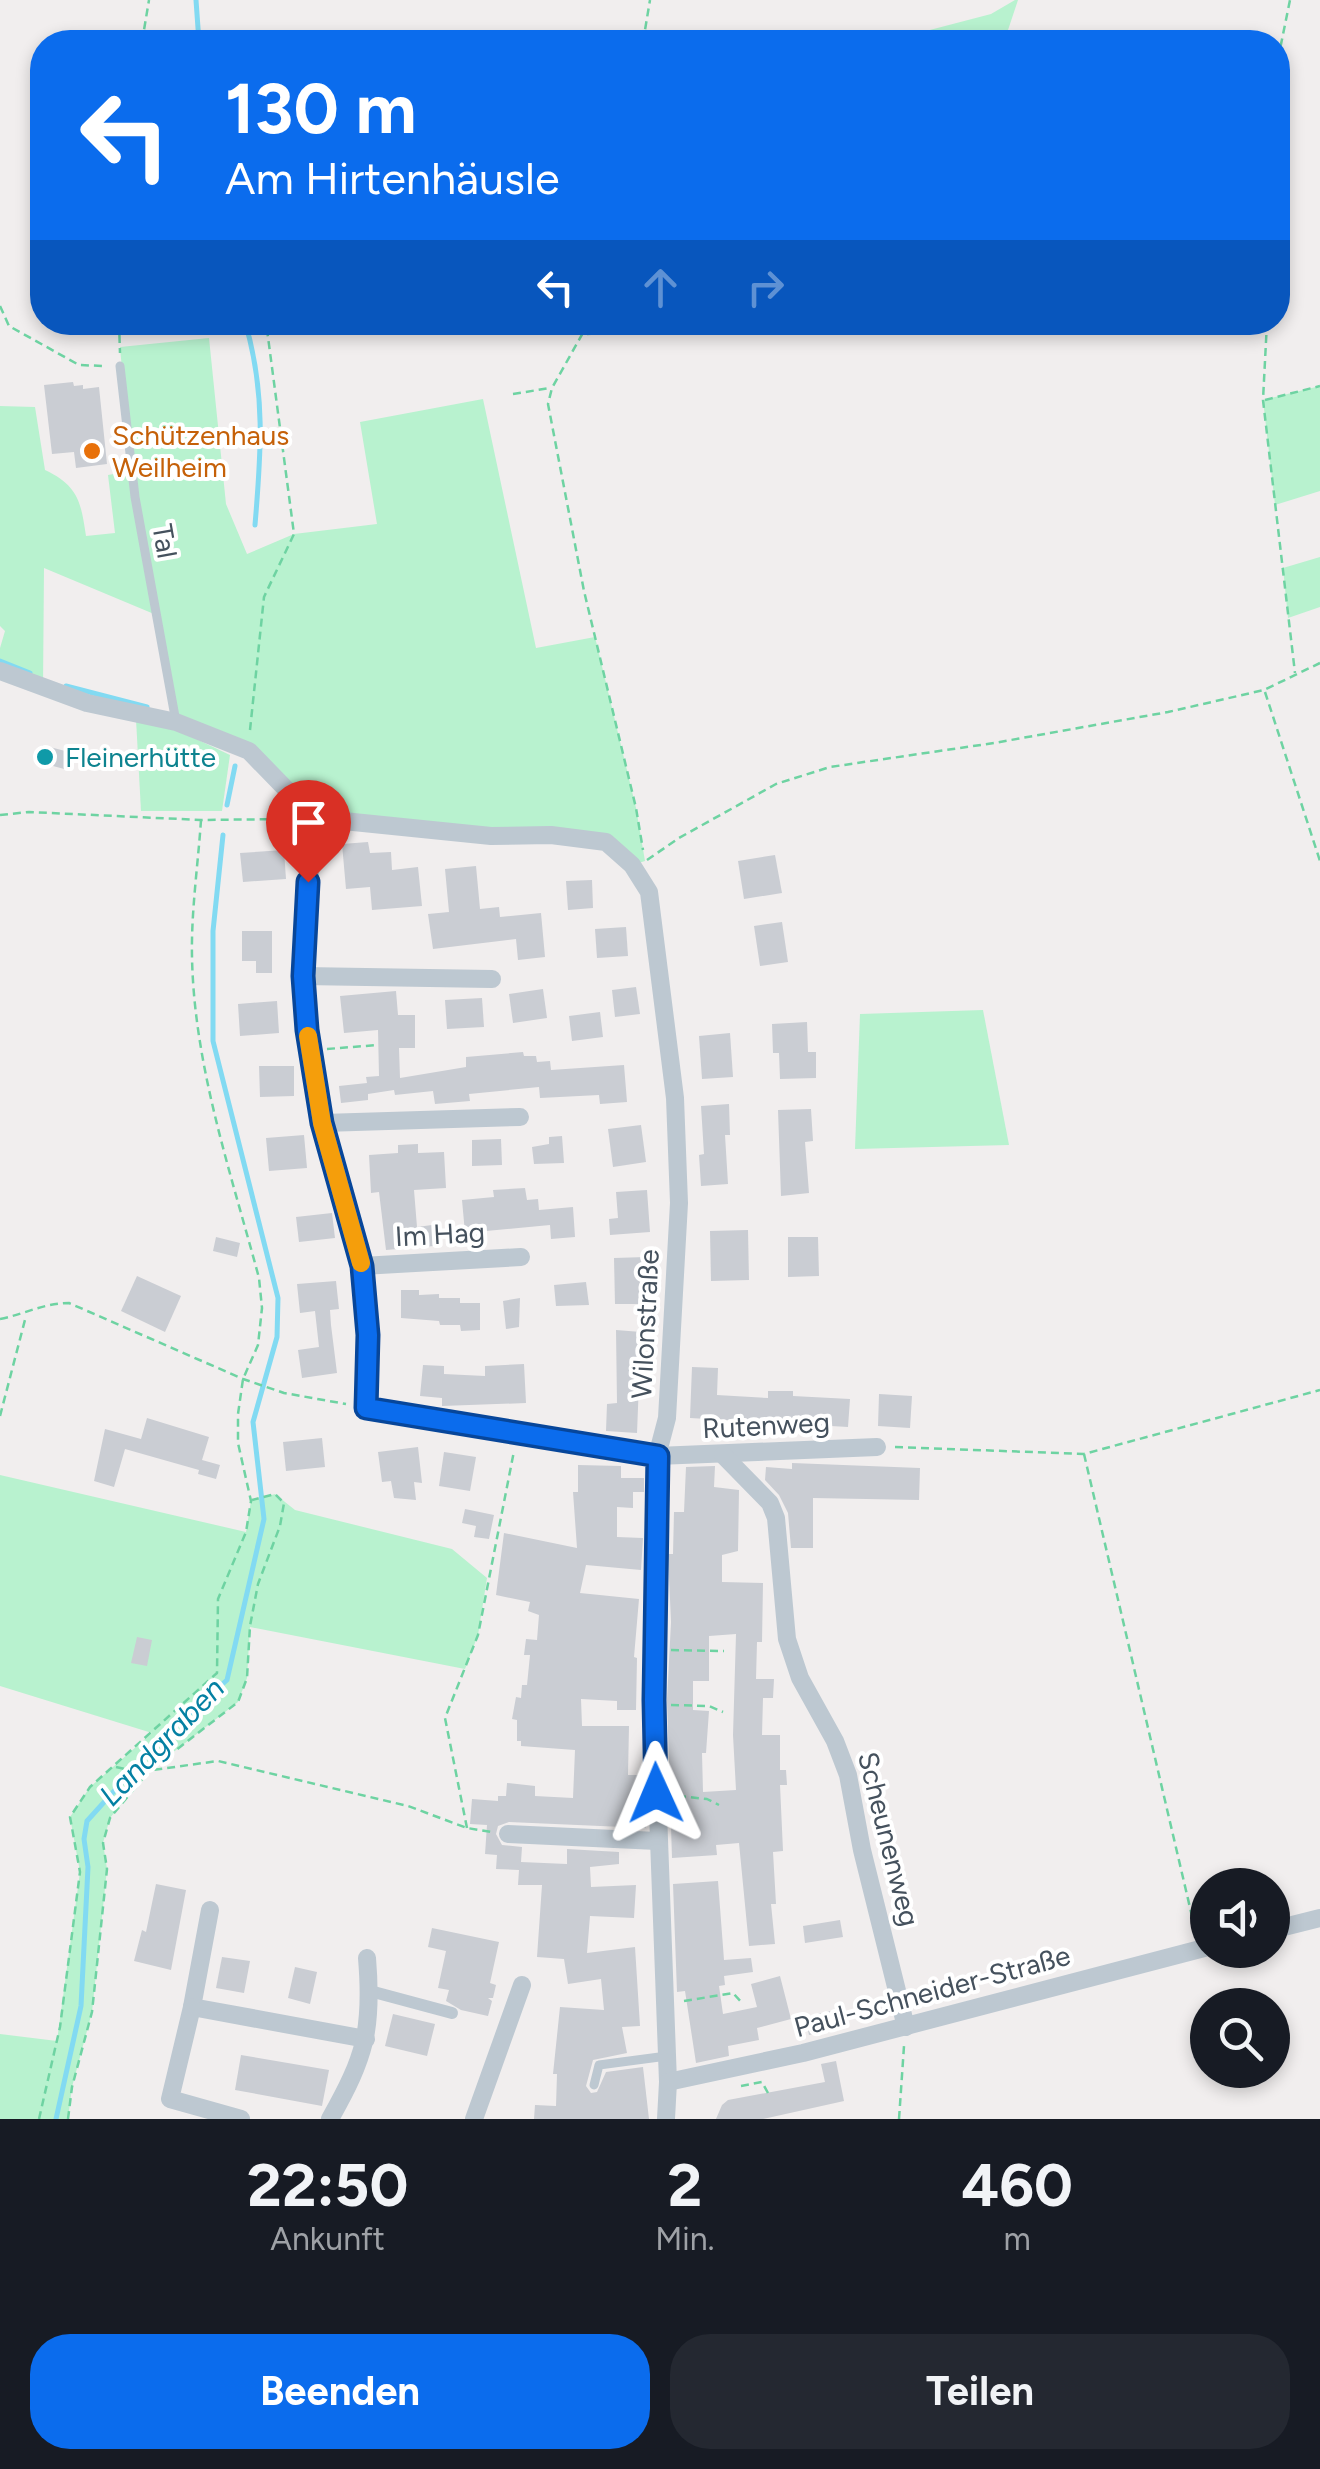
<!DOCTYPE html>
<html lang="de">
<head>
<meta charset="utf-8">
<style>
	:root { --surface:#171b24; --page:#242831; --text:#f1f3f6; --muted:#9ea1a6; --accent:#0b6ced }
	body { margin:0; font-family:Figtree,sans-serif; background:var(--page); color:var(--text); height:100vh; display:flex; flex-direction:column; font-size:38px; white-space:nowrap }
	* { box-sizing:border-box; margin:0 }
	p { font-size:32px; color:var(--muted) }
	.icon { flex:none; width:55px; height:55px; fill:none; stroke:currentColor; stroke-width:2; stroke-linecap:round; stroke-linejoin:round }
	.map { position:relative; height:2119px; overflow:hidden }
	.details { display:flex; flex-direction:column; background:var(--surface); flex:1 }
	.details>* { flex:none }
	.top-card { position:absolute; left:30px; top:30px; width:1260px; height:305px; border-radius:40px; box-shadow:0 5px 15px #0003; background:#0b6ced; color:#fff; overflow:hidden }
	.controls { position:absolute; left:1190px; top:1868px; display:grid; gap:20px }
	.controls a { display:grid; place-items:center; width:100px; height:100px; border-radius:50%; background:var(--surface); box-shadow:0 5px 15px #0003; font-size:50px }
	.pin { position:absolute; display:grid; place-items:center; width:85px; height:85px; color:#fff; margin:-102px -42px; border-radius:50% 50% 50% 0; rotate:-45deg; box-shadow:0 0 10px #0007 }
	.pin .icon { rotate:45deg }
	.me { position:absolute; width:110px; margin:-55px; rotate:359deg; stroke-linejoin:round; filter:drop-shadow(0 0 8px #0008) }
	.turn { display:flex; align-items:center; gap:35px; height:210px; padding:0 30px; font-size:45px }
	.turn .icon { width:130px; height:130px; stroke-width:2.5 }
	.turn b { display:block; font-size:70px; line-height:85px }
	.lanes { display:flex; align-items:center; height:95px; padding:0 30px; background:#0003; justify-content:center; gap:50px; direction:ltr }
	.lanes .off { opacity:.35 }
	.eta { display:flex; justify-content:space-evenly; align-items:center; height:170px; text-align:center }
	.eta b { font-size:60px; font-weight:700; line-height:70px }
	.button { display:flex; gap:20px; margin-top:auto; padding:20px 30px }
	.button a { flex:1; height:115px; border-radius:40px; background:var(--accent); color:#fff; font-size:40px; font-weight:700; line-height:115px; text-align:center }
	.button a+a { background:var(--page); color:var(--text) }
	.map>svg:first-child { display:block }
</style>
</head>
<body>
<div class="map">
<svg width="1320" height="2119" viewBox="0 0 1320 2119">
	<rect width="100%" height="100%" fill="#f1eeee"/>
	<!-- green -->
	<g fill="#b8f2cf">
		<path d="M 1015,0 L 1018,0 L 1004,42 L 905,42 L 903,37 L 991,14 Z"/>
		<path d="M 209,338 L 226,504 L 247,554 L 294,534 L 377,524 L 360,422 L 483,399 L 536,648 L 595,637 L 636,808 L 645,861 L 632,865 L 606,841 L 314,818 L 249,751 L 176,722 L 154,614 L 44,568 L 43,688 L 0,671 L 0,648 L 5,631 L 0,626 L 0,406 L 35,407 L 45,470 C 79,486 81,503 86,536 L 115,533 L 108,475 L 131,471 L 120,347 Z"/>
		<path d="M 1320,386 L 1320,491 L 1275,505 L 1263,400 Z"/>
		<path d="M 1320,557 L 1320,607 L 1288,618 L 1283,568 Z"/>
		<path d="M 136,719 L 171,727 L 230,755 L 222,811 L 141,811 Z"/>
		<path d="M 983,1010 L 1009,1145 L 855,1149 L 860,1014 Z"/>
		<path d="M 0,1475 L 246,1532 L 251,1501 L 275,1494 L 295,1510 L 452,1549 L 487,1578 L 478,1635 L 465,1669 L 250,1627 L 247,1678 L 238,1702 L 149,1771 L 110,1818 L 103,1843 L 107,1869 L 92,2012 L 72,2087 L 68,2119 L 0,2119 L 0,2034 L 57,2041 L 80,1872 L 70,1817 L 90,1787 L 152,1733 L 0,1686 Z"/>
	</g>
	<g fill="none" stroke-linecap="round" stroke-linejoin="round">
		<!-- stream -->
		<g stroke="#82daf2" stroke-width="5">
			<path d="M 196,0 L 199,42"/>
			<path d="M 245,322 C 266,392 261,454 255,525"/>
			<path d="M 0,661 L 30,673"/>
			<path d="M 66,686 L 147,707"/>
			<path d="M 227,805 L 235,766"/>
			<path d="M 56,2119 L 81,2006 L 88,1867 L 84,1839 L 87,1821 L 162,1738 L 227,1680 L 264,1519 L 253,1422 L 277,1337 L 278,1298 L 213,1041 L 213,931 L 223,835"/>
		</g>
	</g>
	<!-- building -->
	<g fill="#cacdd3" fill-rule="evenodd">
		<path d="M 73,382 L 74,386 L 83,385 L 83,389 L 99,387 L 107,464 L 76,468 L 74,452 L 52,454 L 44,385 Z"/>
		<path d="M 42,745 L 73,753 L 68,770 L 38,762 Z"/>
		<path d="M 368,842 L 370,853 L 391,852 L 392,870 L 418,867 L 422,906 L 372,910 L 370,887 L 346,889 L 342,844 Z"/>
		<path d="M 284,850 L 286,879 L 243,882 L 240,853 Z"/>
		<path d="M 775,855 L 782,893 L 744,899 L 738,861 Z"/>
		<path d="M 476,866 L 480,909 L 499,907 L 500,917 L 541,913 L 545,957 L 518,960 L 516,939 L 433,949 L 428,914 L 449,912 L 445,869 Z"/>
		<path d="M 592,880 L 593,908 L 568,910 L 566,881 Z"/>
		<path d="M 782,922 L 788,962 L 760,966 L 754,926 Z"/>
		<path d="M 626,927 L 628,956 L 597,958 L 595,929 Z"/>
		<path d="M 242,931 L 272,931 L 272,973 L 256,973 L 256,961 L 242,961 Z"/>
		<path d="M 636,987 L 640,1014 L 615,1017 L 612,990 Z"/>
		<path d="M 543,989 L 547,1018 L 513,1023 L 509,994 Z"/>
		<path d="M 396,991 L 398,1015 L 415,1015 L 415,1048 L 399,1048 L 400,1078 L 466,1067 L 466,1057 L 523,1052 L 524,1056 L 536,1056 L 537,1062 L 550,1061 L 551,1070 L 624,1065 L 627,1102 L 600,1104 L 599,1095 L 540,1098 L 539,1087 L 469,1094 L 470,1101 L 435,1104 L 433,1091 L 395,1095 L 394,1090 L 368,1094 L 368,1100 L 341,1103 L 339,1086 L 367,1083 L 366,1077 L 379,1076 L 378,1030 L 344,1033 L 340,996 Z"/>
		<path d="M 482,998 L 484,1027 L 447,1029 L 445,1000 Z"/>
		<path d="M 277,1001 L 279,1033 L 240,1036 L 238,1004 Z"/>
		<path d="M 600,1012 L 603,1037 L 572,1041 L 569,1016 Z"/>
		<path d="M 807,1022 L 808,1052 L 816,1052 L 816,1078 L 780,1079 L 779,1053 L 773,1053 L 772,1024 Z"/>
		<path d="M 730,1033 L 733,1077 L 702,1079 L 699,1036 Z"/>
		<path d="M 259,1066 L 294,1066 L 294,1096 L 260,1097 Z"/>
		<path d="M 729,1104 L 730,1135 L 725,1135 L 728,1184 L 701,1186 L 699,1155 L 704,1154 L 701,1106 Z"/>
		<path d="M 811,1109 L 813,1141 L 805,1142 L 809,1193 L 781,1196 L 778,1110 Z"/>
		<path d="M 641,1125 L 646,1162 L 613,1167 L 608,1129 Z"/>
		<path d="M 304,1135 L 307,1168 L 269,1171 L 266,1138 Z"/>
		<path d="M 562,1136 L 564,1163 L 534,1164 L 532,1147 L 549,1144 L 549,1137 Z"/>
		<path d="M 501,1139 L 502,1165 L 472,1166 L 472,1140 Z"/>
		<path d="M 418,1144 L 418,1153 L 444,1152 L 446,1188 L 414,1190 L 417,1227 L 432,1225 L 434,1246 L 386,1250 L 379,1192 L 371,1193 L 369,1155 L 398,1153 L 398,1145 Z"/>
		<path d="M 525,1188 L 527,1200 L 538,1199 L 539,1210 L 573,1207 L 575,1237 L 551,1239 L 550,1225 L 465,1233 L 462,1200 L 494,1197 L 493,1190 Z"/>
		<path d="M 647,1190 L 650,1232 L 610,1235 L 609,1219 L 618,1218 L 616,1192 Z"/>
		<path d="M 332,1213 L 335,1238 L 299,1242 L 296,1217 Z"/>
		<path d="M 748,1230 L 749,1280 L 711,1281 L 710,1231 Z"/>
		<path d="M 216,1237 L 240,1243 L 237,1257 L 213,1251 Z"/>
		<path d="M 788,1237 L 818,1237 L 819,1276 L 788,1277 Z"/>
		<path d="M 646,1257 L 647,1304 L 615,1304 L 614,1258 Z"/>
		<path d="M 137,1276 L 181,1296 L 165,1332 L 121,1311 Z"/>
		<path d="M 336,1281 L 339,1309 L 330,1310 L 331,1325 L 337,1373 L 302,1378 L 298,1350 L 319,1347 L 315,1311 L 300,1313 L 297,1284 Z"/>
		<path d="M 586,1282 L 589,1305 L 556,1306 L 554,1285 Z"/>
		<path d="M 401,1290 L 419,1290 L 419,1295 L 439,1294 L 439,1298 L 460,1298 L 460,1303 L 480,1303 L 480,1330 L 461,1331 L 460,1325 L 440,1325 L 439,1321 L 401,1318 Z"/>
		<path d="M 520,1298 L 519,1327 L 506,1329 L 503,1301 Z"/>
		<path d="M 616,1330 L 641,1332 L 637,1433 L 606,1431 L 607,1404 L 617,1403 Z"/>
		<path d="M 524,1364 L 526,1403 L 442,1406 L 442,1398 L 420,1396 L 423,1365 L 444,1366 L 444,1374 L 485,1376 L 485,1366 Z"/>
		<path d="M 692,1367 L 718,1368 L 717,1395 L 768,1398 L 768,1391 L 793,1391 L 793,1396 L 850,1399 L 848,1427 L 690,1418 Z"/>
		<path d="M 879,1394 L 912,1396 L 910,1428 L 878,1426 Z"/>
		<path d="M 147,1418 L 209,1437 L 202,1460 L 220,1465 L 216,1479 L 198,1474 L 200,1466 L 199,1470 L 125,1449 L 114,1487 L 94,1481 L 105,1429 L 141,1439 Z"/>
		<path d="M 322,1438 L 325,1467 L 286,1471 L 283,1442 Z"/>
		<path d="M 418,1447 L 422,1483 L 414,1482 L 416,1500 L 394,1498 L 391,1481 L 382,1482 L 378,1452 Z"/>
		<path d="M 444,1452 L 476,1457 L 470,1491 L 439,1486 Z"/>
		<path d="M 792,1463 L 920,1468 L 919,1500 L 813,1498 L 813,1548 L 791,1548 L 788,1513 L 779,1495 L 765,1480 L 766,1467 L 792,1469 Z"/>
		<path d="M 578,1465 L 621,1466 L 621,1478 L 644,1478 L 644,1492 L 633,1492 L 633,1508 L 617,1507 L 617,1537 L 643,1538 L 641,1570 L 586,1565 L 580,1593 L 639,1599 L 634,1657 L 637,1658 L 636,1710 L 617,1710 L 617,1701 L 581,1699 L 582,1726 L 629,1726 L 628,1775 L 640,1775 L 639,1801 L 645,1802 L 646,1828 L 509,1822 L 498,1826 L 496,1834 L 502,1845 L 522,1847 L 521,1862 L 567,1864 L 567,1849 L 619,1852 L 619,1864 L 590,1867 L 591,1887 L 636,1885 L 634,1918 L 590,1916 L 587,1953 L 635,1947 L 640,2026 L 622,2027 L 627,2053 L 593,2060 L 586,2086 L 591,2093 L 597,2092 L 606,2072 L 643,2067 L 649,2119 L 534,2119 L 535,2105 L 556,2106 L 557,2074 L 553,2074 L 560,2007 L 604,2010 L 601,1979 L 568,1984 L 564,1959 L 537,1957 L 542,1885 L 518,1885 L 519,1870 L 496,1869 L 497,1855 L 485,1854 L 487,1825 L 470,1824 L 472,1799 L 498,1801 L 498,1796 L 506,1796 L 507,1783 L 535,1786 L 535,1796 L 573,1798 L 575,1750 L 521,1746 L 521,1741 L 517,1741 L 517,1720 L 512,1719 L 516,1697 L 521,1698 L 522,1685 L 527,1685 L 530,1655 L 524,1655 L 526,1639 L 537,1640 L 539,1615 L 528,1611 L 530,1602 L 496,1595 L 504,1533 L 577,1548 L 573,1492 L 578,1492 Z"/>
		<path d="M 715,1466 L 714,1487 L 739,1490 L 738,1551 L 722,1555 L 722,1582 L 763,1583 L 762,1642 L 757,1642 L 756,1679 L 774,1679 L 773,1698 L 763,1698 L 762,1735 L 780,1735 L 780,1770 L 786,1770 L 787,1785 L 780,1785 L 783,1851 L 773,1852 L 776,1904 L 771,1904 L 775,1944 L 749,1946 L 739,1843 L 716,1845 L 717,1855 L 672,1858 L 667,1700 L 671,1622 L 668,1554 L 673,1554 L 674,1512 L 684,1512 L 686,1467 ZM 736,1634 L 733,1735 L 736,1790 L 703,1792 L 702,1753 L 706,1753 L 709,1711 L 693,1710 L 693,1681 L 709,1681 L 709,1636 Z"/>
		<path d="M 465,1509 L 494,1515 L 489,1539 L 474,1537 L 476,1526 L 462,1523 Z"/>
		<path d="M 137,1637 L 152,1640 L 147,1666 L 131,1663 Z"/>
		<path d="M 718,1881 L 724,1960 L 751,1958 L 753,1972 L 724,1976 L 725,1985 L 719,1986 L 723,2014 L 757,2007 L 751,1984 L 780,1976 L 791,2019 L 757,2028 L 759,2040 L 728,2046 L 729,2056 L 696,2063 L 685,1991 L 677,1992 L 673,1884 Z"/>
		<path d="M 156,1884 L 186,1890 L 171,1970 L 134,1961 L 142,1930 L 146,1932 Z"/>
		<path d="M 840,1920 L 843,1937 L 805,1943 L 803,1926 Z"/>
		<path d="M 432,1928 L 499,1942 L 490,1983 L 496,1985 L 493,1998 L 488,1998 L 492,2001 L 488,2016 L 461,2010 L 446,2001 L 449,1990 L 438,1988 L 446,1951 L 428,1947 Z"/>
		<path d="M 222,1957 L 250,1961 L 244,1993 L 216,1988 Z"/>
		<path d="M 295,1967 L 317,1972 L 310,2004 L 288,1998 Z"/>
		<path d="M 835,2010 L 840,2027 L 809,2035 L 805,2017 Z"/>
		<path d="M 393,2014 L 435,2024 L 427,2056 L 385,2046 Z"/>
		<path d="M 241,2055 L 329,2070 L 322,2106 L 235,2090 Z"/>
		<path d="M 836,2061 L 844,2101 L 763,2119 L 716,2119 L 722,2105 L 728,2100 L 825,2082 L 821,2064 Z"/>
	</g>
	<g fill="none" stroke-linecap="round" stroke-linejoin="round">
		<!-- path -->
		<g stroke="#6ed3a2" stroke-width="2.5" stroke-dasharray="8 5" stroke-linecap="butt">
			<path d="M 142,42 L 149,0"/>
			<path d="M 643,42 L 650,0"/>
			<path d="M 1278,59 L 1290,0"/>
			<path d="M 0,306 L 9,326 L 79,365 L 105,366"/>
			<path d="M 119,322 L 120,353"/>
			<path d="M 589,322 L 552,388 L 548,404 L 584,591 L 636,808 L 643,850"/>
			<path d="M 1267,322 L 1263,400 L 1295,673"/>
			<path d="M 587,334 L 760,322"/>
			<path d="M 513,394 L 550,388"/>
			<path d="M 1265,400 L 1320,386"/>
			<path d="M 1265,692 L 1320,861"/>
			<path d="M 250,730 L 264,597 L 294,534 L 266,322"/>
			<path d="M 0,815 L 29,812 L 201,820 L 288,819"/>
			<path d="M 647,860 L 679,838 L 776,784 L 830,767 L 994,743 L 1168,712 L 1264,690 L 1320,663"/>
			<path d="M 327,1049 L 378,1045"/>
			<path d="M 0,1319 C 25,1314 44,1303 69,1303 L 243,1379 L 284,1393 L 346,1404"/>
			<path d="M 0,1416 L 26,1316"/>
			<path d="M 895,1447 L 1084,1454 L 1320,1390"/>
			<path d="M 1084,1454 L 1195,1929"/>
			<path d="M 671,1650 L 724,1651"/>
			<path d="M 671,1705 L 709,1706 L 723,1712"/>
			<path d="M 116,1767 L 138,1772 L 218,1761 L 408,1806 L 467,1828 L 492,1832"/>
			<path d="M 678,1796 L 707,1799 L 719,1805"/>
			<path d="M 467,1828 L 445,1718 L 478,1635 L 514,1451"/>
			<path d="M 684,2001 L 733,1993 L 743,2004"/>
			<path d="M 741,2086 L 762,2082 L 768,2093"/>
			<path d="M 39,2119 L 60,2027 L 80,1872 L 70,1817 L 90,1787 L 217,1673 L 218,1599 L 246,1532 L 251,1501 L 238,1443 L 238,1414 L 243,1379 L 258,1345 L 262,1308 L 259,1278 C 231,1173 194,1066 192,957 C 191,912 198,865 201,820"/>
			<path d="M 68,2119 L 72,2087 L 92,2012 L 107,1869 L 103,1843 L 110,1818 L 149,1771 L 238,1702 L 247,1678 L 250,1626 L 258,1584 L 280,1526 L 284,1503 L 275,1494 L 252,1500"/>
			<path d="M 899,2119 L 904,2046"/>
		</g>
		<!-- service -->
		<g stroke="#bdc8d1" stroke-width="9">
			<path d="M 120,366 L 135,497 L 176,722"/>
			<path d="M 594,2085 L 599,2065 L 667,2056"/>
		</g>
		<!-- pedestrian -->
		<path stroke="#bdc8d1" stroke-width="12" d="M 370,1991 L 452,2013"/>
		<!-- minor -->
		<g stroke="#bdc8d1" stroke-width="18">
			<path d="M 0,671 L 87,703 L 176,722 L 249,751 L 314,818"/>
			<path d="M 314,818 L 491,836 L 551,835 L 606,842 L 632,865 L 649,892 L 675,1098 L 679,1203 L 667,1418 L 657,1456 L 654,1705 L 668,2082 L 666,2119"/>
			<path d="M 314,818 L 303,976 L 307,1030 L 323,1123 L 362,1266 L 368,1335 L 365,1408 L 657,1456 L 877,1447"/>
			<path d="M 303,976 L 492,979"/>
			<path d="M 323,1123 L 520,1117"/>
			<path d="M 362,1266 L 521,1257"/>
			<path d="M 723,1455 L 770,1503 L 776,1518 L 787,1639 L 800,1678 L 835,1741 L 848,1775 L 862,1850 L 906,2027"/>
			<path d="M 508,1834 L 657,1841"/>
			<path d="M 210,1910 L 192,2007 L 366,2039"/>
			<path d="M 1272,1930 L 1320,1918"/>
			<path d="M 192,2007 L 170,2099 L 241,2119"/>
			<path d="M 668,2082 L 803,2053 L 1208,1947"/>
			<path d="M 330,2119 C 365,2057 373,2030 367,1958"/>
			<path d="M 474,2119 L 522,1985"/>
		</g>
	</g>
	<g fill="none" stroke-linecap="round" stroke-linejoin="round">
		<defs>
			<path id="route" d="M 308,882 L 303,976 L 307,1030 L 322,1123 L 362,1266 L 368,1335 L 366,1408 L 658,1456 L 654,1700 L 656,1793"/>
		</defs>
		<!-- route casing -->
		<use href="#route" stroke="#07469a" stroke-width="25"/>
		<!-- route -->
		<use href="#route" stroke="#0b6ced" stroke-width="18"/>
		<!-- slow -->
		<path stroke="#f59e0b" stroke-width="18" d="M 308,1036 L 322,1123 L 361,1263"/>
	</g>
	<!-- markers -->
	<circle fill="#e8710a" stroke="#fff" stroke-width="4" cx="92" cy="451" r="10"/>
	<circle fill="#0f9aa8" stroke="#fff" stroke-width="4" cx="45" cy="757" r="10"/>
	<g text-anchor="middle" stroke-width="8" stroke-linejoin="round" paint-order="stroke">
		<!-- food labels -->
		<g font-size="28" fill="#c56008" stroke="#fff" text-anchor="start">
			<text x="112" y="445">Schützenhaus<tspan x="112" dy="32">Weilheim</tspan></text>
		</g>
		<!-- street labels -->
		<g font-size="28" fill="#45515d" stroke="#fff">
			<text transform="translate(165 541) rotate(80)" y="10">Tal</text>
			<text transform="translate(440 1234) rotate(-3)" y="10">Im Hag</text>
			<text transform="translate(645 1324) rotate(-87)" y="10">Wilonstraße</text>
			<text transform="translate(766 1425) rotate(-3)" y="10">Rutenweg</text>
			<text transform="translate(889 1839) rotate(76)" y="10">Scheunenweg</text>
			<text transform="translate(932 1991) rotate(-15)" y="10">Paul-Schneider-Straße</text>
		</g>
		<!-- culture labels -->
		<g font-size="28" fill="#0d838f" stroke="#fff" text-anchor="start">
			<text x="65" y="767">Fleinerhütte</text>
		</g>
		<!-- water labels -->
		<g font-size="30" font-style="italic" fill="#0480a3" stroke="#fff">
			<text transform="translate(162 1742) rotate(-46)" y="10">Landgraben</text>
		</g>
	</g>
</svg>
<div class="controls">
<a><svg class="icon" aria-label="sound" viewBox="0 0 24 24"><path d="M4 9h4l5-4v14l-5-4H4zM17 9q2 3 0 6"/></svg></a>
<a><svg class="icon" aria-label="search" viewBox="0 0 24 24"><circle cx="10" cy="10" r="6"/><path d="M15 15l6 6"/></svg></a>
</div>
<div class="pin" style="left:308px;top:882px;background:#d93025"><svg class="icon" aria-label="arrive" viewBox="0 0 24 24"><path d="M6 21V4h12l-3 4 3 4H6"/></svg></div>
<svg class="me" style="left:656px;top:1793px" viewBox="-20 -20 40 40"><path d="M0-17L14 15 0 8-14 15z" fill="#0b6ced" stroke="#fff" stroke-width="4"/></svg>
<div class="top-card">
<div class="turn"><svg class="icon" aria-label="left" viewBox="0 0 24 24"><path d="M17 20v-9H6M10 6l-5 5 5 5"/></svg><div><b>130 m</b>Am Hirtenhäusle</div></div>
<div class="lanes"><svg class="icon" aria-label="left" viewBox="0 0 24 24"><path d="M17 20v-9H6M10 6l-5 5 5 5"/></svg><svg class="icon off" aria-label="ahead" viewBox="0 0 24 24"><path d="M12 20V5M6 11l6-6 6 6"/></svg><svg class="icon off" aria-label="right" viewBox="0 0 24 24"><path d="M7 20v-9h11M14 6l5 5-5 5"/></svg></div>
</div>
</div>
<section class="details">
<div class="eta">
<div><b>22:50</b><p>Ankunft</p></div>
<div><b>2</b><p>Min.</p></div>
<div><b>460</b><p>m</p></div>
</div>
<div class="button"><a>Beenden</a><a>Teilen</a></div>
</section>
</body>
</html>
